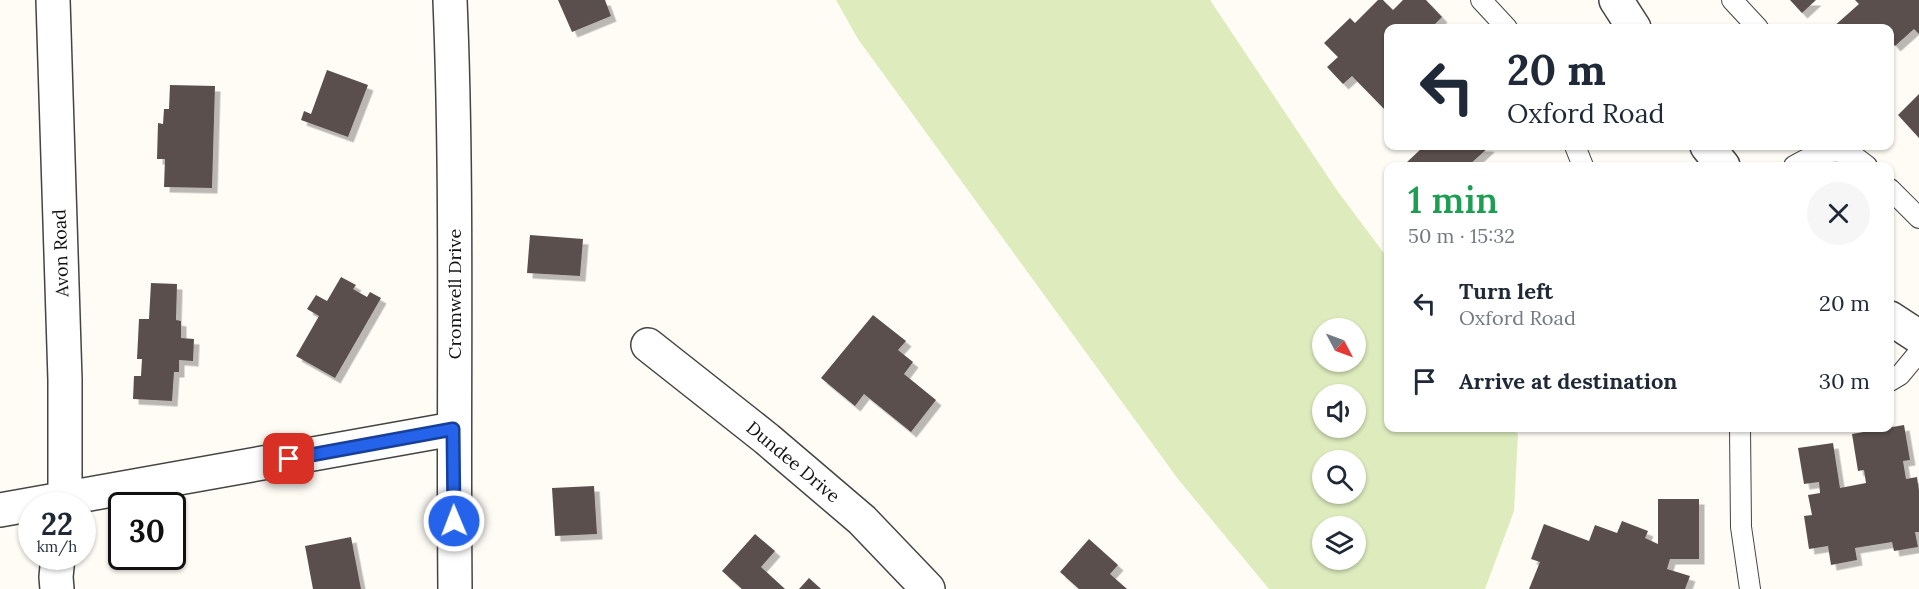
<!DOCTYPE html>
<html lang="en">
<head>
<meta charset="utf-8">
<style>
	:root { --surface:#fff; --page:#f6f6f7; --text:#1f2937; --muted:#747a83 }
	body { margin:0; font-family:Lora,serif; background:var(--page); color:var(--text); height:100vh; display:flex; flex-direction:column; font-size:22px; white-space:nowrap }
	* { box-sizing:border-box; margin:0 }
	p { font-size:20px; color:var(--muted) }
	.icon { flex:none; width:33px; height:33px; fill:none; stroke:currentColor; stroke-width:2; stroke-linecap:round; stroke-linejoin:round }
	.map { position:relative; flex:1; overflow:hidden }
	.sheet { position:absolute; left:1384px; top:162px; width:510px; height:270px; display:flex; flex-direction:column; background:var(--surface); border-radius:12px; box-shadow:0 2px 4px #0004 }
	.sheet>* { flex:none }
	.top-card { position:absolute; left:1384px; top:24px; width:510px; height:126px; border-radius:12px; box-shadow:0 2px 4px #0004; background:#fff; color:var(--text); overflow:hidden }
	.needle { width:39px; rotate:131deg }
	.fabs { position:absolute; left:1312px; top:318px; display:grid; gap:12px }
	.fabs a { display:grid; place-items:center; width:54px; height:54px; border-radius:50%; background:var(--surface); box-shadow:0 2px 4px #0004; font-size:30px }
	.speed { position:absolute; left:18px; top:492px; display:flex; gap:12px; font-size:30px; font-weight:700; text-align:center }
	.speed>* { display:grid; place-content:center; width:78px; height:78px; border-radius:50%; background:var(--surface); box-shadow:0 2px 4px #0004; line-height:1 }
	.speed small { font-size:15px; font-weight:400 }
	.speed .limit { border:3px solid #111; border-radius:9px; background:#fff; color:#111 }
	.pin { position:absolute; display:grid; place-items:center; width:51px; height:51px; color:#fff; margin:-26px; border-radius:12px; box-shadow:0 3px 9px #0006 }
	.me { position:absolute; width:66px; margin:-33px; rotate:359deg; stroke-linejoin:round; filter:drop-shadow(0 0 4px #0008) }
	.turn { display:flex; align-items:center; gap:21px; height:126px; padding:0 24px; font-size:27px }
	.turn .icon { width:78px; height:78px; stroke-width:2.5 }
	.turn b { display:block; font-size:42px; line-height:51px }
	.round { display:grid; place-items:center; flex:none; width:63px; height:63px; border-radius:32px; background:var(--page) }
	.overview { display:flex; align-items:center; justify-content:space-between; height:102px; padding:0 24px }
	h1 { font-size:36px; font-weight:600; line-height:45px; color:#1e9e55 }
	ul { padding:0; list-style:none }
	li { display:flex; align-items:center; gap:18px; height:78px; padding:0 24px }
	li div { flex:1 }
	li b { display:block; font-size:22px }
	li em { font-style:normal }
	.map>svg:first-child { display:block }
</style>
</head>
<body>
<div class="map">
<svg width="1919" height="589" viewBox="0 0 1919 589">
	<defs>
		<filter id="shadow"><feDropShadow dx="5.5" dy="5.5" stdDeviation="0" flood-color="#0004"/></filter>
	</defs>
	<rect width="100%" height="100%" fill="#fffbf5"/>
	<!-- green -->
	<path fill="#ddebbd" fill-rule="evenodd" d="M 836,0 L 1210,0 L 1336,189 L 1389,260 L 1389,428 L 1513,428 L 1518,434 L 1514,511 L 1485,589 L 1269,589 L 1178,479 L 858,39 ZM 1323,328 L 1356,328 L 1356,362 L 1323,362 ZM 1323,394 L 1356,394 L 1356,428 L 1323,428 ZM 1323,460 L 1356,460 L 1356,494 L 1323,494 ZM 1356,526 L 1356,560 L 1323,560 L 1323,526 Z"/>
	<!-- building -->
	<g fill="#5a504d" filter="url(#shadow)">
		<path d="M 558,0 L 605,0 L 611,16 L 572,32 Z"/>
		<path d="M 1378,0 L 1383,0 L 1393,10 L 1403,0 L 1426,0 L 1442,17 L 1431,28 L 1389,28 L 1389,114 L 1352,76 L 1343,84 L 1327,67 L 1338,57 L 1324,43 L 1350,18 L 1355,23 Z"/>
		<path d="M 1790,0 L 1816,0 L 1802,13 Z"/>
		<path d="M 1855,0 L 1919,0 L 1919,34 L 1914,29 L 1895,46 L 1890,40 L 1890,28 L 1832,28 L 1859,4 Z"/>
		<path d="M 327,70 L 368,85 L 348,137 L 301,120 L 304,111 L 311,114 Z"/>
		<path d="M 170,85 L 215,86 L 212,188 L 164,187 L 165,159 L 157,159 L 158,123 L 163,124 L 164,109 L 169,109 Z"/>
		<path d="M 1919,94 L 1919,138 L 1898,115 Z"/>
		<path d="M 1419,146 L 1487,146 L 1489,147 L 1468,166 L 1409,166 L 1406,163 L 1422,148 Z"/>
		<path d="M 530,235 L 583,239 L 580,276 L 527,273 Z"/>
		<path d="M 341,277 L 356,285 L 353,289 L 367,297 L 370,292 L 381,298 L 335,378 L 296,356 L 319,316 L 307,309 L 316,295 L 327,301 Z"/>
		<path d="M 151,283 L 177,284 L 176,320 L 181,321 L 181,338 L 194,339 L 193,361 L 179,360 L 179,372 L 174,372 L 172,401 L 133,399 L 134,376 L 141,376 L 142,359 L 137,359 L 139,319 L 149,319 Z"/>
		<path d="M 873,315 L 906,341 L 898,350 L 913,362 L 904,374 L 936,400 L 911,432 L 864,394 L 855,406 L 821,378 Z"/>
		<path d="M 1904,425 L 1910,460 L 1903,461 L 1906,479 L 1917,477 L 1919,491 L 1919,532 L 1915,532 L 1918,547 L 1894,551 L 1892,542 L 1855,548 L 1857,560 L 1831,565 L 1828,546 L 1809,549 L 1804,516 L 1812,515 L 1808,495 L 1820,493 L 1819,482 L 1804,484 L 1798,448 L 1833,443 L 1840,488 L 1866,483 L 1864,470 L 1858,471 L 1852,434 Z"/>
		<path d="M 594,486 L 597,534 L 555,536 L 552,488 Z"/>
		<path d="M 1658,499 L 1699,499 L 1699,559 L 1670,559 L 1667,569 L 1690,576 L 1685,589 L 1529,589 L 1540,562 L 1531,559 L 1544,524 L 1589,541 L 1595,525 L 1617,533 L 1622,521 L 1648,531 L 1645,538 L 1658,544 Z"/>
		<path d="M 755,534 L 775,551 L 761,567 L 785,589 L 742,589 L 722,571 Z"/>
		<path d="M 351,537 L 361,589 L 313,589 L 305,546 Z"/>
		<path d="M 1089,539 L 1118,565 L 1110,574 L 1127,589 L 1079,589 L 1060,572 Z"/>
		<path d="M 809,578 L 821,589 L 799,589 Z"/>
	</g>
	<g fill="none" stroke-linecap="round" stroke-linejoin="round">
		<defs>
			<g id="lane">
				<path d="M 1481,0 L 1507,28"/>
				<path d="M 1732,0 L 1758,28"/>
				<path d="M 1575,146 L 1583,166"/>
				<path d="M 1794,166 C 1809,157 1828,148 1846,153 C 1853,154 1861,162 1867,166"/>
				<path d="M 1890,189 L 1919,218"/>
				<path d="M 1890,381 L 1900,375 L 1919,352"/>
				<path d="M 1740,428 L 1741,527 L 1750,589"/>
			</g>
			<g id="street">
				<path d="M 53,0 L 65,380 L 65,506"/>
				<path d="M 450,0 C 458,196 453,393 455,589"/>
				<path d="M 1616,0 L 1634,28"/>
				<path d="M 1707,146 L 1723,166"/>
				<path d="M 1890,318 L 1919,337"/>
				<path d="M 648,345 L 767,439 L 862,520 L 928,589"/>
				<path d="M 0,510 L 453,429"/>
				<path d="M 57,589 L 56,577 L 58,556"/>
			</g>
		</defs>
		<!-- lane casing -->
		<use href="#lane" stroke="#444" stroke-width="22"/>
		<!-- street casing -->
		<use href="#street" stroke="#444" stroke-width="36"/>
		<!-- lane -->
		<use href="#lane" stroke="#fff" stroke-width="20"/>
		<!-- street -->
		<use href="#street" stroke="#fff" stroke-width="33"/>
	</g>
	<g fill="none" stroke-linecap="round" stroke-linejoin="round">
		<defs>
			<path id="route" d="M 289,459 L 453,429 L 454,521"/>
		</defs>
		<!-- route casing -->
		<use href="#route" stroke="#184099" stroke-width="15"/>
		<!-- route -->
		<use href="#route" stroke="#2563eb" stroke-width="10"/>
	</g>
	<g text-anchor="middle" stroke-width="6" stroke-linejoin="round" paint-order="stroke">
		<!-- street labels -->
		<g font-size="18" fill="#111" stroke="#fff">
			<text transform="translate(61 253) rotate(-92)" y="6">Avon Road</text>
			<text transform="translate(455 294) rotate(-90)" y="6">Cromwell Drive</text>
			<text transform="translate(793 462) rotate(40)" y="6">Dundee Drive</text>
		</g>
	</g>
</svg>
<div class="fabs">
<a><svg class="needle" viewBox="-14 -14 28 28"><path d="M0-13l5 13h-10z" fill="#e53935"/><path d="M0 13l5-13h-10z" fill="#747a83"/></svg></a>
<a><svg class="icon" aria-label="sound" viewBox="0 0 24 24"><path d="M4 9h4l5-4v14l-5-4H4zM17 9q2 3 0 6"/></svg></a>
<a><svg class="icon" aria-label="search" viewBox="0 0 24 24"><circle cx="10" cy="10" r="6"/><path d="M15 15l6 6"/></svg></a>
<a><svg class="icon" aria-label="layers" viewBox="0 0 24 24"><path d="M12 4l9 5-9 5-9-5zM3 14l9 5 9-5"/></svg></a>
</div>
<div class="speed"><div>22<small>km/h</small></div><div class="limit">30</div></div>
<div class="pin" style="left:289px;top:459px;background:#d93025"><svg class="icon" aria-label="arrive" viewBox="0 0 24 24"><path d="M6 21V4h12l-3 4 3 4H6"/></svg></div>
<svg class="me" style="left:454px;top:521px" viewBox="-20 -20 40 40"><circle r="17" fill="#2563eb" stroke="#fff" stroke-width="3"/><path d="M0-11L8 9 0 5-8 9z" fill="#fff"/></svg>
<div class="top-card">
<div class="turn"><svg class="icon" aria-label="left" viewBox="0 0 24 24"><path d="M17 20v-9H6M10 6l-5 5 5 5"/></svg><div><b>20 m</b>Oxford Road</div></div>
</div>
<section class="sheet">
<div class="overview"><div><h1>1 min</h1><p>50 m · 15:32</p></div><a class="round"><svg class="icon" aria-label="close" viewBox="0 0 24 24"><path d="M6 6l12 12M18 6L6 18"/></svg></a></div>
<ul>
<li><svg class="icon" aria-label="left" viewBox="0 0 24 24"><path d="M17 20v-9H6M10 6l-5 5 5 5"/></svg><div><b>Turn left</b><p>Oxford Road</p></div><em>20 m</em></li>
<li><svg class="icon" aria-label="arrive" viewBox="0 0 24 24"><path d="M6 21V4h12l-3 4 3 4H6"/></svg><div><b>Arrive at destination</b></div><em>30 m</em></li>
</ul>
</section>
</div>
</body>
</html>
